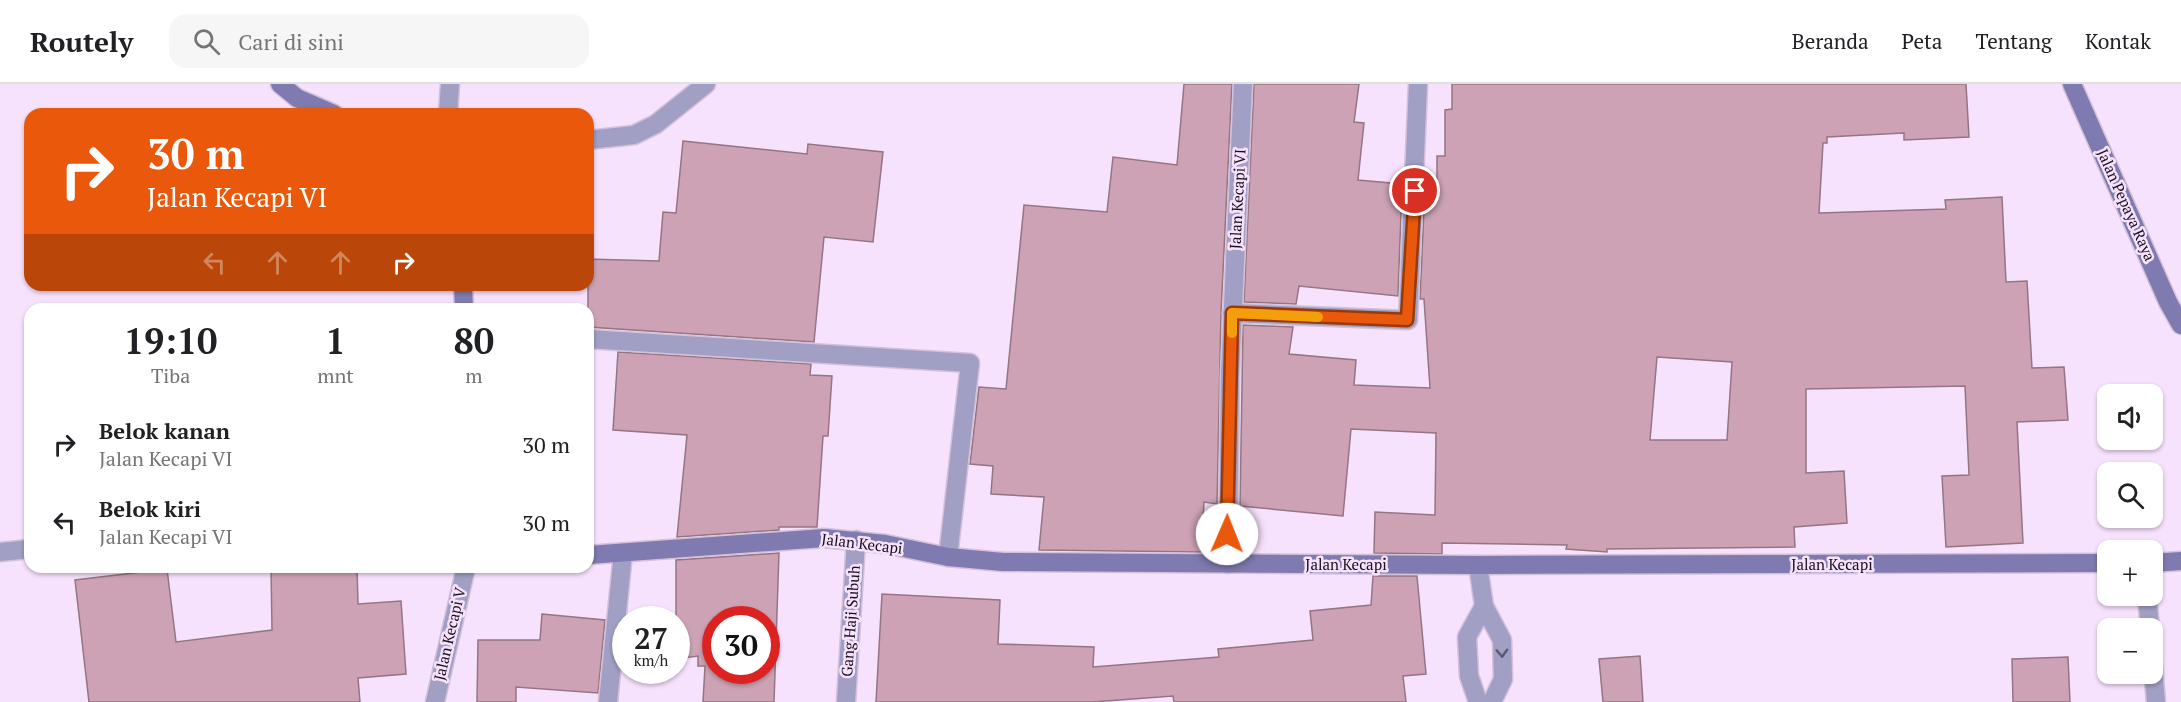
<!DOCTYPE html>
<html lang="id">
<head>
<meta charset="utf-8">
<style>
	:root { --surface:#fff; --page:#f6f6f6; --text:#202124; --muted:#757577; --line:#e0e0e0 }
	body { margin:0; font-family:"PT Serif",serif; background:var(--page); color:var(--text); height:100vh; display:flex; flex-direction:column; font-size:22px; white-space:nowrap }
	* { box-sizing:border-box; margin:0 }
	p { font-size:20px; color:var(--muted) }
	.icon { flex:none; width:33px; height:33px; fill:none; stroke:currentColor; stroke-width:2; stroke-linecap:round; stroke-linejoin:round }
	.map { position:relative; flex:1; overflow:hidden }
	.details { position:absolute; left:24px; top:219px; width:570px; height:270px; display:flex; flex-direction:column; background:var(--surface); border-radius:18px; box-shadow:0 2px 4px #0004 }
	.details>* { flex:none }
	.banner { position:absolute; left:24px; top:24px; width:570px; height:183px; border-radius:18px; box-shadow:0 2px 4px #0004; background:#ea580c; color:#fff; overflow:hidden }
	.tools { position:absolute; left:2097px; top:300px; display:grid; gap:12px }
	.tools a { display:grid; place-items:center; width:66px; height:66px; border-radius:12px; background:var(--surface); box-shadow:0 2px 4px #0004; font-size:30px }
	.speed { position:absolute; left:612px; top:522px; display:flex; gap:12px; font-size:30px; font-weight:700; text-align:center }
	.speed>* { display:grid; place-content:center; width:78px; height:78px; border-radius:50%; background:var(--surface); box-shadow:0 2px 4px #0004; line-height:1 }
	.speed small { font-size:15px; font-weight:400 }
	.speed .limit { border:9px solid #d22; background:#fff; color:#111 }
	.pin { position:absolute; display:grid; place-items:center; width:51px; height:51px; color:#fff; margin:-26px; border:3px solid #fff; border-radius:50%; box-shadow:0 2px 6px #0007 }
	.me { position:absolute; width:66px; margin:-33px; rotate:1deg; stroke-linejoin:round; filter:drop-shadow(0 0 4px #0008) }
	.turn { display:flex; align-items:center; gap:21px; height:126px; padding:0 24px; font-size:27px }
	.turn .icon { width:78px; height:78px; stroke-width:2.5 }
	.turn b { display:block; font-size:42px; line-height:51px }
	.lanes { display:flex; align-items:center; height:57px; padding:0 24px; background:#0003; justify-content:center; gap:30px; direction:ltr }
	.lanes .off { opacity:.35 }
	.eta { display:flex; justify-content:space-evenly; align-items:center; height:102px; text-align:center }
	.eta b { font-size:36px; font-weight:700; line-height:42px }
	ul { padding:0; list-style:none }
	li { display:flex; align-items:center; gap:18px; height:78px; padding:0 24px }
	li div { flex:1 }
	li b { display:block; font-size:22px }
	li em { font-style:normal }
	header { display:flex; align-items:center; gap:36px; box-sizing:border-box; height:84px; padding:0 30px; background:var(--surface); border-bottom:2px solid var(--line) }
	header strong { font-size:28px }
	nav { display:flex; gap:33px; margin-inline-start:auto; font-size:21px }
	.search { width:420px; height:54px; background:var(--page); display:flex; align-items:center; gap:15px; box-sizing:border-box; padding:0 21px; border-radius:18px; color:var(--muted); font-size:22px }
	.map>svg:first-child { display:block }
</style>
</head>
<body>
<header>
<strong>Routely</strong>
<div class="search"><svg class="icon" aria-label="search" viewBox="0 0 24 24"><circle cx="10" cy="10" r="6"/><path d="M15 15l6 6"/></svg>Cari di sini</div>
<nav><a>Beranda</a><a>Peta</a><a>Tentang</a><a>Kontak</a></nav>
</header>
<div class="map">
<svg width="2181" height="618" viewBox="0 0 2181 618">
	<rect width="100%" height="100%" fill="#f7e2fd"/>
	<!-- building -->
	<g fill="#cda2b5" stroke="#947582" stroke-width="1.5" fill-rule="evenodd">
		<path d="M 1184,0 L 1232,0 L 1221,229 L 1217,420 L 1204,418 L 1201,468 L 1039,466 L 1044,413 L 991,410 L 993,382 L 970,380 L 979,303 L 1006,305 L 1024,121 L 1107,128 L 1113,73 L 1177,81 Z"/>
		<path d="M 1254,0 L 1359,0 L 1354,38 L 1364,39 L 1358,96 L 1402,100 L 1398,212 L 1299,202 L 1296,220 L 1244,218 Z"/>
		<path d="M 1452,0 L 1966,0 L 1969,53 L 1904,56 L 1904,49 L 1827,53 L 1827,59 L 1823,59 L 1819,129 L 1946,125 L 1945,116 L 2002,113 L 2006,198 L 2027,197 L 2032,284 L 2064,283 L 2068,336 L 2017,338 L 2023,459 L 1946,463 L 1942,392 L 1969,391 L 1965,302 L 1806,305 L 1806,389 L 1844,387 L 1847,439 L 1794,443 L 1795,463 L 1607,465 L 1607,468 L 1566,465 L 1567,461 L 1442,459 L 1442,470 L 1374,469 L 1375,428 L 1435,431 L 1436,349 L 1351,345 L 1343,432 L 1240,422 L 1243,241 L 1293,243 L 1289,270 L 1356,276 L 1354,301 L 1430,304 L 1424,215 L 1420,215 L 1425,102 L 1437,104 L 1437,72 L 1445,72 L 1445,26 L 1452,25 ZM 1657,273 L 1732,278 L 1727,356 L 1650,356 Z"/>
		<path d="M 683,57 L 807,70 L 808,60 L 883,68 L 873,158 L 824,153 L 814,258 L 588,243 L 588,175 L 659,177 L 663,128 L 676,129 Z"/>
		<path d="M 618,268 L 811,280 L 810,291 L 832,292 L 828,352 L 823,352 L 817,443 L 779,443 L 779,446 L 677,453 L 687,351 L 613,346 Z"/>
		<path d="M 779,469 L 774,618 L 703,618 L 705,582 L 698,582 L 698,572 L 676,575 L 676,476 ZM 716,536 L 766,536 L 766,586 L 716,586 Z"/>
		<path d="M 271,483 L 357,483 L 358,520 L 401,517 L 406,590 L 358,594 L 360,618 L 89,618 L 75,496 L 167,485 L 176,558 L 272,546 Z"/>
		<path d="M 1373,492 L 1417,492 L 1426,590 L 1403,592 L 1406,618 L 1174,618 L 1173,612 L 1092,618 L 876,618 L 882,510 L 1000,516 L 998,560 L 1094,563 L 1093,583 L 1219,573 L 1218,565 L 1313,556 L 1310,527 L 1371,521 Z"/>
		<path d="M 542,530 L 605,536 L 598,609 L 516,603 L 516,618 L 477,618 L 478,556 L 540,556 Z"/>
		<path d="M 1640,572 L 1643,618 L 1603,618 L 1599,575 Z"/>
		<path d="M 2068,573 L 2070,618 L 2013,618 L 2012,575 Z"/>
	</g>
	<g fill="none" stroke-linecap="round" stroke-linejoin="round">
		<defs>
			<path id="lane" d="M 588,56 L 634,51 L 656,40 L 706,0"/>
			<g id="street">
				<path d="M 448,30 L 450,0"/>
				<path d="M 1232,229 L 1408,236 L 1418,0"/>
				<path d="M 588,255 L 970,279 L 948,473"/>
				<path d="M 0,468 L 30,465"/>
				<path d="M 1228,480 L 1230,290 L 1243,0"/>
				<path d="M 1478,481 L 1484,522 L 1502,556 L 1503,595 L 1492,618"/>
				<path d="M 2147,512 L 2150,544"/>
				<path d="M 2152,572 L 2156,618"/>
				<path d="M 435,618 L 466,483"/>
				<path d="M 608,618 L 623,469"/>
				<path d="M 846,618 L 856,456"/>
				<path d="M 1478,618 L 1469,592 L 1467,553 L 1484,522"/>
			</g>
			<g id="secondary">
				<path d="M 280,0 L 297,14 L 334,30"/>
				<path d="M 2072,0 L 2168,218 L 2181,241"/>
				<path d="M 463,201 L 464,225"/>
				<path d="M 588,471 L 824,454 L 885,460 L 948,473 L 1003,478 L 1478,481 L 2108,479"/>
				<path d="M 2152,479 L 2181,477"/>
			</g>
		</defs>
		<!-- lane casing -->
		<use href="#lane" stroke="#d3c0d9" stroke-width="21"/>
		<!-- street casing -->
		<use href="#street" stroke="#d3c0d9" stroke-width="21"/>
		<!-- secondary casing -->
		<use href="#secondary" stroke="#d3c0d9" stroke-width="21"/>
		<!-- lane -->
		<use href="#lane" stroke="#a19fc4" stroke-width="18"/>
		<!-- street -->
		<use href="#street" stroke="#a19fc4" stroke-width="18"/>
		<!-- secondary -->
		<use href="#secondary" stroke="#7f7aaf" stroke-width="18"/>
	</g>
	<!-- one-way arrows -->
	<defs><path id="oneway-chevron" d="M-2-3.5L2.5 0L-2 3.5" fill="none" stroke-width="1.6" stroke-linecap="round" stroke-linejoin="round" transform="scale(1.5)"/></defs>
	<use stroke="#5c586f" href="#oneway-chevron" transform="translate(1502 569) rotate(88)"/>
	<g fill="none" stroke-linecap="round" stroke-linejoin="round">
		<defs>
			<path id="route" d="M 1227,450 L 1232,229 L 1407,236 L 1415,107"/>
		</defs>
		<!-- route casing -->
		<use href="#route" stroke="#983908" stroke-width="15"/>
		<!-- route -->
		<use href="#route" stroke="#ea580c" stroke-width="10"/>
		<!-- slow -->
		<path stroke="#f59e0b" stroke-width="10" d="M 1232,249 L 1232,229 L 1318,233"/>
	</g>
	<g text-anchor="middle" stroke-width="5" stroke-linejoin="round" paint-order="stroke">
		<!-- street labels -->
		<g font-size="15" fill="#18101a" stroke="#f7e2fd">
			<text transform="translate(1238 115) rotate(-87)" y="5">Jalan Kecapi VI</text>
			<text transform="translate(2126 121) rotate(66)" y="5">Jalan Pepaya Raya</text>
			<text transform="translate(862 460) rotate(7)" y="5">Jalan Kecapi</text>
			<text x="1346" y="486">Jalan Kecapi</text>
			<text x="1832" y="486">Jalan Kecapi</text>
			<text transform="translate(851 537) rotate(-86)" y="5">Gang Haji Subuh</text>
			<text transform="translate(450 550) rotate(-77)" y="5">Jalan Kecapi V</text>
		</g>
	</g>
</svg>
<div class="tools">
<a><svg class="icon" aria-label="sound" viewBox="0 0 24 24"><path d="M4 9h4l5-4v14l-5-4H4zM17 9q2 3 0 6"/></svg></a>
<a><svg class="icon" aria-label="search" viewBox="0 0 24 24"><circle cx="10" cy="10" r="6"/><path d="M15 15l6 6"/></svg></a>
<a>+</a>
<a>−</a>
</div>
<div class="speed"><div>27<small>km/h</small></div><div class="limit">30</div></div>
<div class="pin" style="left:1415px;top:107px;background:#d93025"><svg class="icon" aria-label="arrive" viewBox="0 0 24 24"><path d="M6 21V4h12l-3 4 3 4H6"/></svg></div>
<svg class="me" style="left:1227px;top:450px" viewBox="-20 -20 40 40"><circle r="19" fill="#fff"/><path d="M0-13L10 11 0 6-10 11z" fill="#ea580c"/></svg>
<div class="banner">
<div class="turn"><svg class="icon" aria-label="right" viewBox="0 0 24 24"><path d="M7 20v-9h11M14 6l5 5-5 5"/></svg><div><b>30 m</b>Jalan Kecapi VI</div></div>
<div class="lanes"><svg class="icon off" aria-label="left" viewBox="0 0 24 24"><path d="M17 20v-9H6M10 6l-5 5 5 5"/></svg><svg class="icon off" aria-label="ahead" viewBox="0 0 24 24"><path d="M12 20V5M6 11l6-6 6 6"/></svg><svg class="icon off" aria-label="ahead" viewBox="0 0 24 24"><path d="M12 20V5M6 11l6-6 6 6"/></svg><svg class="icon" aria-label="right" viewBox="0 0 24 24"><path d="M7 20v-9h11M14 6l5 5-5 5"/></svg></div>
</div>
<section class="details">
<div class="eta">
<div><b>19:10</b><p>Tiba</p></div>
<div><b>1</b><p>mnt</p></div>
<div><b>80</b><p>m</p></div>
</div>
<ul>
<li><svg class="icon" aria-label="right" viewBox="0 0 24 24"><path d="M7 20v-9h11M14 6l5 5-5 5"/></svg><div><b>Belok kanan</b><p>Jalan Kecapi VI</p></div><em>30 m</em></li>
<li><svg class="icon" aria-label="left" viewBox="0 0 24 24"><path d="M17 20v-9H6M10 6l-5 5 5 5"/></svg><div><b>Belok kiri</b><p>Jalan Kecapi VI</p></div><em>30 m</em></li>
</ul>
</section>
</div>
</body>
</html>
